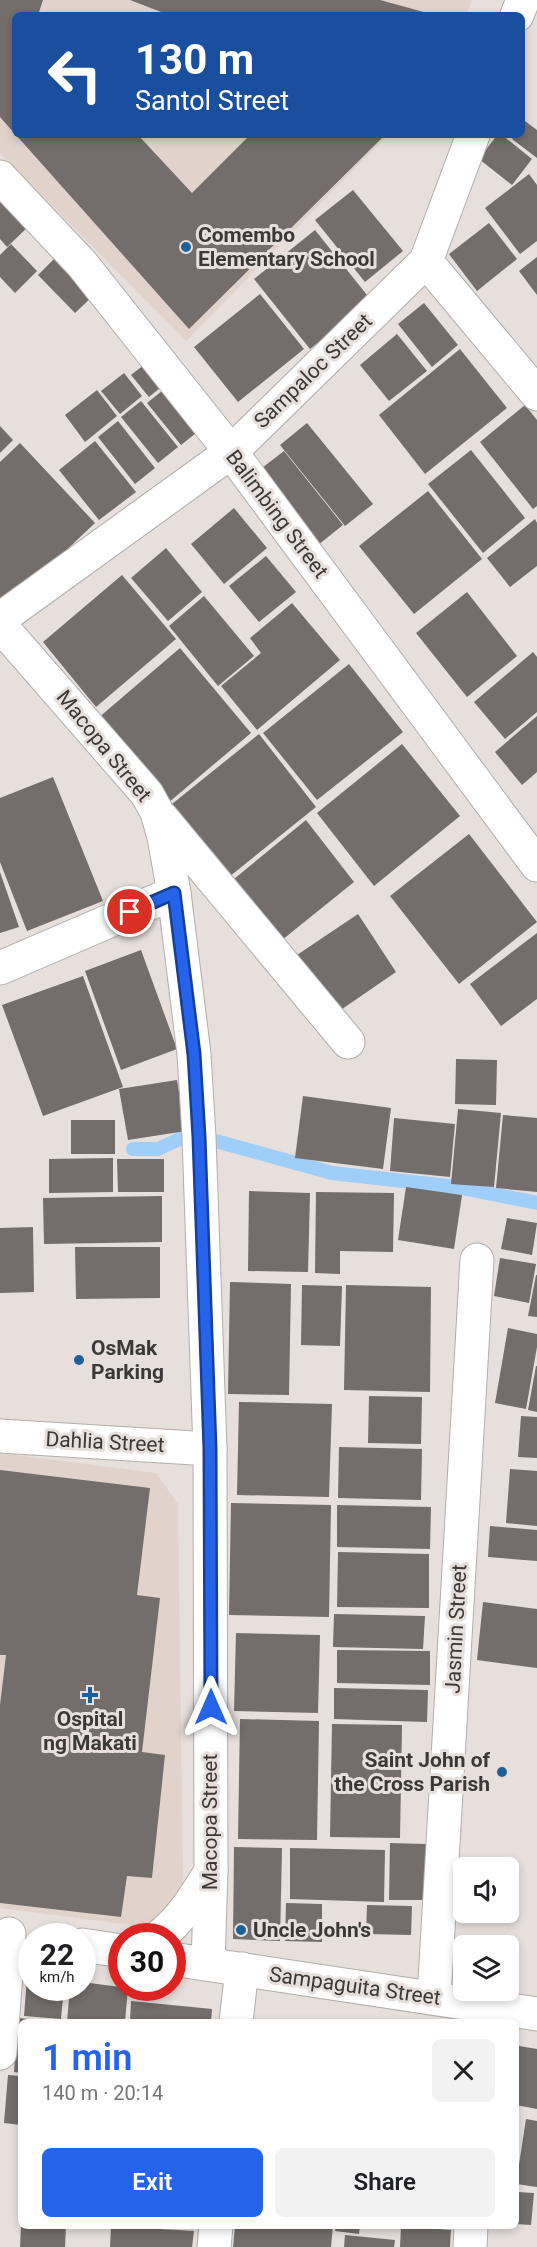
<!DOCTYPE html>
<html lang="en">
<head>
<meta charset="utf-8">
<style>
	:root { --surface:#fff; --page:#f2f2f2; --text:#202124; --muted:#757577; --accent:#2563eb }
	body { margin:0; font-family:Roboto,sans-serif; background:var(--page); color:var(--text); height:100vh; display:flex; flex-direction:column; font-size:22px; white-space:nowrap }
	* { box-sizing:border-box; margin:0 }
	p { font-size:20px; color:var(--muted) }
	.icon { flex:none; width:33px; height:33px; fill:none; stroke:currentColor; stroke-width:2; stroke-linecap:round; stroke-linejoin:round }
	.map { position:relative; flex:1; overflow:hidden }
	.panel { position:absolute; left:18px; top:2019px; width:501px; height:210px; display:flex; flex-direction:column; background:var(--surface); border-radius:9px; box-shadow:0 3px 9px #0003 }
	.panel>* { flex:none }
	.top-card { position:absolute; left:12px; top:12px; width:513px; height:126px; border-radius:9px; box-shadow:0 3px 9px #0003; background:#1a4fa0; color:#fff; overflow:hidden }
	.fabs { position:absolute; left:453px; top:1857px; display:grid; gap:12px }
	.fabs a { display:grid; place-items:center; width:66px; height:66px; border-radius:9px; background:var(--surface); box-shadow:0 3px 9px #0003; font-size:30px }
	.speed { position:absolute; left:18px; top:1923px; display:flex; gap:12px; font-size:30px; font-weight:700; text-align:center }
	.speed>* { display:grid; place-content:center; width:78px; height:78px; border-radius:50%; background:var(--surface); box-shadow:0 3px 9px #0003; line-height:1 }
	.speed small { font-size:15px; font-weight:400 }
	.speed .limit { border:9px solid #d22; background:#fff; color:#111 }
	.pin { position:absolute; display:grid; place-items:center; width:51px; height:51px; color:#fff; margin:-26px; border:3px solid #fff; border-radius:50%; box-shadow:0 2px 6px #0007 }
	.me { position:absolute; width:66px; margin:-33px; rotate:0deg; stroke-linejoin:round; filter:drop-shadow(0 0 4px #0008) }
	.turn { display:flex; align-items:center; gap:21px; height:126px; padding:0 24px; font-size:27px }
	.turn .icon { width:78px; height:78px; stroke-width:2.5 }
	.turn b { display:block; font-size:42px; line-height:51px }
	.round { display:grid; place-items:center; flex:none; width:63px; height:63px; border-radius:9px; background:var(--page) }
	.headline { display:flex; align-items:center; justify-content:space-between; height:102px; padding:0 24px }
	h1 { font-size:36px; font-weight:600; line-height:45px; color:var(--accent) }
	.primary-button { display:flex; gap:12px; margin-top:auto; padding:12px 24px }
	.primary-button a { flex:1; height:69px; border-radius:9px; background:var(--accent); color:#fff; font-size:24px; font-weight:600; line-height:69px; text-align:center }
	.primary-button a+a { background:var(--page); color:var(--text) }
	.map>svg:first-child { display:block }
</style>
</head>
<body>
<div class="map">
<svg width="537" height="2247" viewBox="0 0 537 2247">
	<rect width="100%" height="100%" fill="#e6dfdc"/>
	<!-- built -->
	<g fill="#e1d3cc">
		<path d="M 0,0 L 472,0 L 466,15 L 15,15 L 15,135 L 388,135 L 186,341 L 0,153 Z"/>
		<path d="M 0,1453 L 156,1473 L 178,1504 L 183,1885 L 148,1927 L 0,1908 Z"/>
	</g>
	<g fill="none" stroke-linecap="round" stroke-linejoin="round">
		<!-- stream -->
		<g stroke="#a0cefa" stroke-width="14">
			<path d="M 212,1140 L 332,1173 L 457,1187 L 537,1203"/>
			<path d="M 133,1149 L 158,1149 L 184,1137"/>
		</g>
	</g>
	<!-- building -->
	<g fill="#736d6b">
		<path d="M 0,0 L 43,0 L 38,15 L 15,15 L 15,134 L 0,117 Z"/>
		<path d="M 130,0 L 380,0 L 431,14 L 169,15 Z"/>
		<path d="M 525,121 L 537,130 L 537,158 L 512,139 L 515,135 L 522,135 L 522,125 Z"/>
		<path d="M 16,135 L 138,135 L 192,193 L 250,135 L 385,135 L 189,329 Z"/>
		<path d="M 497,135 L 502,135 L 532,159 L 512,185 L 479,159 Z"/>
		<path d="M 529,174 L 537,185 L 537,241 L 520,254 L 485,208 Z"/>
		<path d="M 353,190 L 403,251 L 365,282 L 315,220 Z"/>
		<path d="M 0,193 L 30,225 L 7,247 L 0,239 Z"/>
		<path d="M 489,223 L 517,259 L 477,291 L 449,254 Z"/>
		<path d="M 315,230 L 371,300 L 310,349 L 254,279 Z"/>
		<path d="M 11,244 L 37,271 L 15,293 L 0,277 L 0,255 Z"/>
		<path d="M 58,255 L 95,294 L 75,313 L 38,275 Z"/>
		<path d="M 537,257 L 537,295 L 519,271 Z"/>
		<path d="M 260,294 L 304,349 L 238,402 L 194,347 Z"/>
		<path d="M 424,303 L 458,345 L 432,367 L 398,324 Z"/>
		<path d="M 397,334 L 427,371 L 389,401 L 360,365 Z"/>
		<path d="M 460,349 L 507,408 L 425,474 L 379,415 Z"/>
		<path d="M 149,361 L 166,383 L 149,397 L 131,375 Z"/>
		<path d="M 124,373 L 142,396 L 120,414 L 101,391 Z"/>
		<path d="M 167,387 L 201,429 L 181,445 L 147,403 Z"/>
		<path d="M 97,390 L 117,416 L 85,442 L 65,415 Z"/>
		<path d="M 141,401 L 178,447 L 158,463 L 121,417 Z"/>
		<path d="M 525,405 L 537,420 L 537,506 L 533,509 L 480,442 Z"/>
		<path d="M 118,421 L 155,468 L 135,484 L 98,437 Z"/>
		<path d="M 307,423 L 373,504 L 345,526 L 280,445 Z"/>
		<path d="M 0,426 L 13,440 L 0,453 Z"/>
		<path d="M 95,441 L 136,492 L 99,520 L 59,470 Z"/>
		<path d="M 20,443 L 95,523 L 3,610 L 0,607 L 0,462 Z"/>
		<path d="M 471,450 L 525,518 L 483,553 L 428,484 Z"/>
		<path d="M 284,451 L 343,525 L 318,545 L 258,471 Z"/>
		<path d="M 428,491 L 482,559 L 414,614 L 359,546 Z"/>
		<path d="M 234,508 L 267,548 L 224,584 L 191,544 Z"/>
		<path d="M 535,519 L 537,523 L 537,566 L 510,587 L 487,558 Z"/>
		<path d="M 166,548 L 202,592 L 168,621 L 131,578 Z"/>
		<path d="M 266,556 L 296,592 L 259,622 L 229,586 Z"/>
		<path d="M 122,575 L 176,639 L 96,707 L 43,642 Z"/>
		<path d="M 467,592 L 517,656 L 467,697 L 416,633 Z"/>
		<path d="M 204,596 L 254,656 L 218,686 L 169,626 Z"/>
		<path d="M 292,603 L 340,660 L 257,730 L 221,686 L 261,653 L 250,638 Z"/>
		<path d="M 180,648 L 251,733 L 168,803 L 97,719 Z"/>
		<path d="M 533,652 L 537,657 L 537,712 L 505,739 L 474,702 Z"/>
		<path d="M 349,664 L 403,732 L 317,800 L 263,733 Z"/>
		<path d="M 537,716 L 537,772 L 522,785 L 495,752 Z"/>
		<path d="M 259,734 L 316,807 L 224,881 L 167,808 Z"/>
		<path d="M 402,744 L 460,816 L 374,886 L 317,813 Z"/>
		<path d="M 53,777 L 103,901 L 27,931 L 0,862 L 0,798 Z"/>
		<path d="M 306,820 L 354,882 L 277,944 L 229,883 Z"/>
		<path d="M 469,834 L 537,922 L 459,984 L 390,896 Z"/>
		<path d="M 0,872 L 19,927 L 0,933 Z"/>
		<path d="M 358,914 L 396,972 L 332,1016 L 294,957 Z"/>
		<path d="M 537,933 L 537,999 L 501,1026 L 470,984 Z"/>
		<path d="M 141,950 L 177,1049 L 121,1070 L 85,971 Z"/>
		<path d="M 83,976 L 123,1087 L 43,1116 L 2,1005 Z"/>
		<path d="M 456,1059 L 497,1060 L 496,1105 L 455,1104 Z"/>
		<path d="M 177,1080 L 186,1131 L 128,1140 L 119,1089 Z"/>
		<path d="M 303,1096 L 391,1108 L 383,1169 L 295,1158 Z"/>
		<path d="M 458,1109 L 501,1113 L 494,1187 L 451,1184 Z"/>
		<path d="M 503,1115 L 537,1118 L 537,1192 L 496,1188 Z"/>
		<path d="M 394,1118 L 455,1124 L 450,1177 L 390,1171 Z"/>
		<rect x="71" y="1120" width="44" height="34"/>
		<path d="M 113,1158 L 113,1192 L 49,1193 L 49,1159 Z"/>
		<path d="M 117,1159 L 164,1159 L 164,1192 L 118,1192 Z"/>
		<path d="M 406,1187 L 462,1195 L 454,1249 L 398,1240 Z"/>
		<path d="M 249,1191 L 310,1193 L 308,1272 L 248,1271 Z"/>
		<path d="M 316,1192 L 394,1193 L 393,1252 L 340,1251 L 340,1274 L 315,1273 Z"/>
		<path d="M 162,1196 L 162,1242 L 44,1244 L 43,1198 Z"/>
		<path d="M 507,1218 L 537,1223 L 532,1255 L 501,1249 Z"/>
		<path d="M 33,1227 L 34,1292 L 0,1293 L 0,1228 Z"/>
		<path d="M 75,1247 L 160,1247 L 160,1298 L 76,1299 Z"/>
		<path d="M 500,1258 L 536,1264 L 529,1303 L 494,1296 Z"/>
		<path d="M 536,1275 L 537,1275 L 537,1317 L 528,1316 Z"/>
		<path d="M 230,1282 L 291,1284 L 289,1395 L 228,1394 Z"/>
		<path d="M 302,1285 L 342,1286 L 340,1346 L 301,1345 Z"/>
		<path d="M 346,1285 L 431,1287 L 430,1392 L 344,1390 Z"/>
		<path d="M 508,1328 L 537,1334 L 537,1347 L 526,1409 L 495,1403 Z"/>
		<path d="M 536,1366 L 537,1366 L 537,1412 L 528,1410 Z"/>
		<path d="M 369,1396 L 422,1397 L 421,1444 L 368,1443 Z"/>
		<path d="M 239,1402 L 332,1404 L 329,1497 L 237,1495 Z"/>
		<path d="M 521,1416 L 537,1417 L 537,1458 L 518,1457 Z"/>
		<path d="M 339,1447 L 422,1449 L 421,1500 L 338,1498 Z"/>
		<path d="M 510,1469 L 537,1471 L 537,1526 L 506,1523 Z"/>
		<path d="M 0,1470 L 150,1488 L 137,1595 L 160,1598 L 142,1752 L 165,1755 L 152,1878 L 127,1876 L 121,1917 L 0,1903 L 0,1705 L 6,1655 L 0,1655 Z"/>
		<path d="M 231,1503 L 331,1505 L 329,1617 L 229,1615 Z"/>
		<path d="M 337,1505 L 431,1507 L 430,1549 L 337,1547 Z"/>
		<path d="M 490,1526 L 537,1530 L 537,1561 L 488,1557 Z"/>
		<path d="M 338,1552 L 429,1554 L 429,1608 L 337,1607 Z"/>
		<path d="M 483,1602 L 537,1609 L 537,1668 L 477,1660 Z"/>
		<path d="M 334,1614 L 425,1616 L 423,1649 L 333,1647 Z"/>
		<path d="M 236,1633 L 320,1635 L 318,1713 L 234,1711 Z"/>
		<path d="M 337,1650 L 430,1651 L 430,1685 L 337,1683 Z"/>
		<path d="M 334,1688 L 428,1690 L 427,1722 L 334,1719 Z"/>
		<path d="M 240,1719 L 319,1721 L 317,1840 L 238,1839 Z"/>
		<path d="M 332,1724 L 402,1725 L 400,1838 L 330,1837 Z"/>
		<path d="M 390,1843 L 426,1844 L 425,1900 L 389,1900 Z"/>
		<path d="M 234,1847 L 282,1848 L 280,1941 L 233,1939 Z"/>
		<path d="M 290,1848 L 385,1850 L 384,1902 L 290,1899 Z"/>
		<path d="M 286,1903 L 322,1904 L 322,1942 L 285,1941 Z"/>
		<path d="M 367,1905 L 412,1906 L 411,1935 L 366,1934 Z"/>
		<path d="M 27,1977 L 32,1977 L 32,1988 L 64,1988 L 61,2019 L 24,2016 Z"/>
		<path d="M 82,1982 L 128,1988 L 125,2022 L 67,2022 L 70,1988 L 82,1988 Z"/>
		<path d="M 131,2001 L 212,2009 L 211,2022 L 130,2022 Z"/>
		<path d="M 18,2018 L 42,2020 L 42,2022 L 21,2022 L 21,2073 L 14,2072 Z"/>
		<path d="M 519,2046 L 537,2049 L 537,2109 L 516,2105 L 516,2067 Z"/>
		<path d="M 8,2075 L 21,2076 L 21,2125 L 4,2123 Z"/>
		<path d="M 526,2119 L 537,2121 L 537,2187 L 516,2184 Z"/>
		<path d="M 516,2192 L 534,2193 L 531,2225 L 516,2224 Z"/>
		<path d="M 21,2226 L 66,2226 L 65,2247 L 20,2247 Z"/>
		<path d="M 111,2226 L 194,2231 L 192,2247 L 110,2247 Z"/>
		<path d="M 235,2226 L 333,2226 L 331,2247 L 233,2247 Z"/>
		<path d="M 336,2226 L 360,2226 L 359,2234 L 335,2231 Z"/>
		<path d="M 401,2226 L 451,2230 L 450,2247 L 400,2247 Z"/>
		<path d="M 345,2235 L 395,2240 L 394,2247 L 344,2247 Z"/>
	</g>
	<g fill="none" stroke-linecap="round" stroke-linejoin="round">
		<defs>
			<g id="minor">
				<path d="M 517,15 L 523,0"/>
				<path d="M 0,177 L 82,264 L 231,452 L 537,865"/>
				<path d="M 426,261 L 537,394"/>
				<path d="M 0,619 L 231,452 L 426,261 L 473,135"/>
				<path d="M 0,625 L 147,794 L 157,812 L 164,837 L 174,893 L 194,1054 L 199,1137 L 210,1449 L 211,1871 L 208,1964"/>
				<path d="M 162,818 L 348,1042"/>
				<path d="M 0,968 L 174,893"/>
				<path d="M 0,1436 L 210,1449"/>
				<path d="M 160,1936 C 182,1919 196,1895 211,1871"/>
				<path d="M 82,1945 L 122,1951"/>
				<path d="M 172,1959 L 537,2014"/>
				<path d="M 434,1998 L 477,1260"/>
				<path d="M 236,2022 L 242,1969"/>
				<path d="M 0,2053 L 9,1934"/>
				<path d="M 214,2247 L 216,2226"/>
				<path d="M 470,2247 L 471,2226"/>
			</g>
		</defs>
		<!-- minor casing -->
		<use href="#minor" stroke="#b3adab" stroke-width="35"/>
		<!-- minor -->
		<use href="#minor" stroke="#fff" stroke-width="33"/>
	</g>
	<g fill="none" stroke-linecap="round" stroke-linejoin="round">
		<defs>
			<path id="route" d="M 130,912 L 174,893 L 194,1054 L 199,1137 L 210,1449 L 211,1707"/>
		</defs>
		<!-- route casing -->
		<use href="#route" stroke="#184099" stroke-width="15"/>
		<!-- route -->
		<use href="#route" stroke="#2563eb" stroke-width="10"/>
	</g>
	<!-- markers -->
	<g fill="#1f6197" stroke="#e6dfdc" stroke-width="2">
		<circle cx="186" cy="247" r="6"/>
		<circle cx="79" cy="1360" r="6"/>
		<path d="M87 1686h6v6h6v6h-6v6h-6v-6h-6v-6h6z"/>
		<circle cx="502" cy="1772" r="6"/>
		<circle cx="241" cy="1930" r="6"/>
	</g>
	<g text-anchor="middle" stroke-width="6" stroke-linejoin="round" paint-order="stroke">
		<!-- poi labels -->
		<g font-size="21" font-weight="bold" fill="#3b3938" stroke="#e6dfdc" text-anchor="start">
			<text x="198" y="242">Comembo<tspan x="198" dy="24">Elementary School</tspan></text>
			<text x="91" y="1355">OsMak<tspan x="91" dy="24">Parking</tspan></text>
			<text x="90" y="1726" text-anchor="middle">Ospital<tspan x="90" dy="24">ng Makati</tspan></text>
			<text x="490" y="1767" text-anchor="end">Saint John of<tspan x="490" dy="24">the Cross Parish</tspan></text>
			<text x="253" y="1937">Uncle John's</text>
		</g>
		<!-- street labels -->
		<g font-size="21" fill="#3b3938" stroke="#e6dfdc">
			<text transform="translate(313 371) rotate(-44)" y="7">Sampaloc Street</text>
			<text transform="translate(277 514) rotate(53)" y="7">Balimbing Street</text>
			<text transform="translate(104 746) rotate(51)" y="7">Macopa Street</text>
			<text transform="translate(105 1442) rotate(3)" y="7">Dahlia Street</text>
			<text transform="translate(456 1629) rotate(-87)" y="7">Jasmin Street</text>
			<text transform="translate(210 1822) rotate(-90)" y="7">Macopa Street</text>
			<text transform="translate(355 1986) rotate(8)" y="7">Sampaguita Street</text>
		</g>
	</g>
</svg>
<div class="fabs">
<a><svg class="icon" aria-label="sound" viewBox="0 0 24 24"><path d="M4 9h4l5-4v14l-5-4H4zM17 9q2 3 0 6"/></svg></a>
<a><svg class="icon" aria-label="layers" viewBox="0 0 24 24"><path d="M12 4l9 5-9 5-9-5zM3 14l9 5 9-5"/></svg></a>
</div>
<div class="speed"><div>22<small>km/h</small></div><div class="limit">30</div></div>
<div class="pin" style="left:130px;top:912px;background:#d93025"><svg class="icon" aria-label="arrive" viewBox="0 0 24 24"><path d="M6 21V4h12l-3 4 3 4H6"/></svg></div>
<svg class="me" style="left:211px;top:1707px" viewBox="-20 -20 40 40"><path d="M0-17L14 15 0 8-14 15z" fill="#2563eb" stroke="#fff" stroke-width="4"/></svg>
<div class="top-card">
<div class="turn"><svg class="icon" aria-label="left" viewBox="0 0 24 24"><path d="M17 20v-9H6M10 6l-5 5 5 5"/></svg><div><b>130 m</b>Santol Street</div></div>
</div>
<section class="panel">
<div class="headline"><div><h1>1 min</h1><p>140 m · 20:14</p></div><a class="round"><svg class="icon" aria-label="close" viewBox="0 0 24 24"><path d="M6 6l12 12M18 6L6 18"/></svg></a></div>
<div class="primary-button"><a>Exit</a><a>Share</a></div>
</section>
</div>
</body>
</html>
